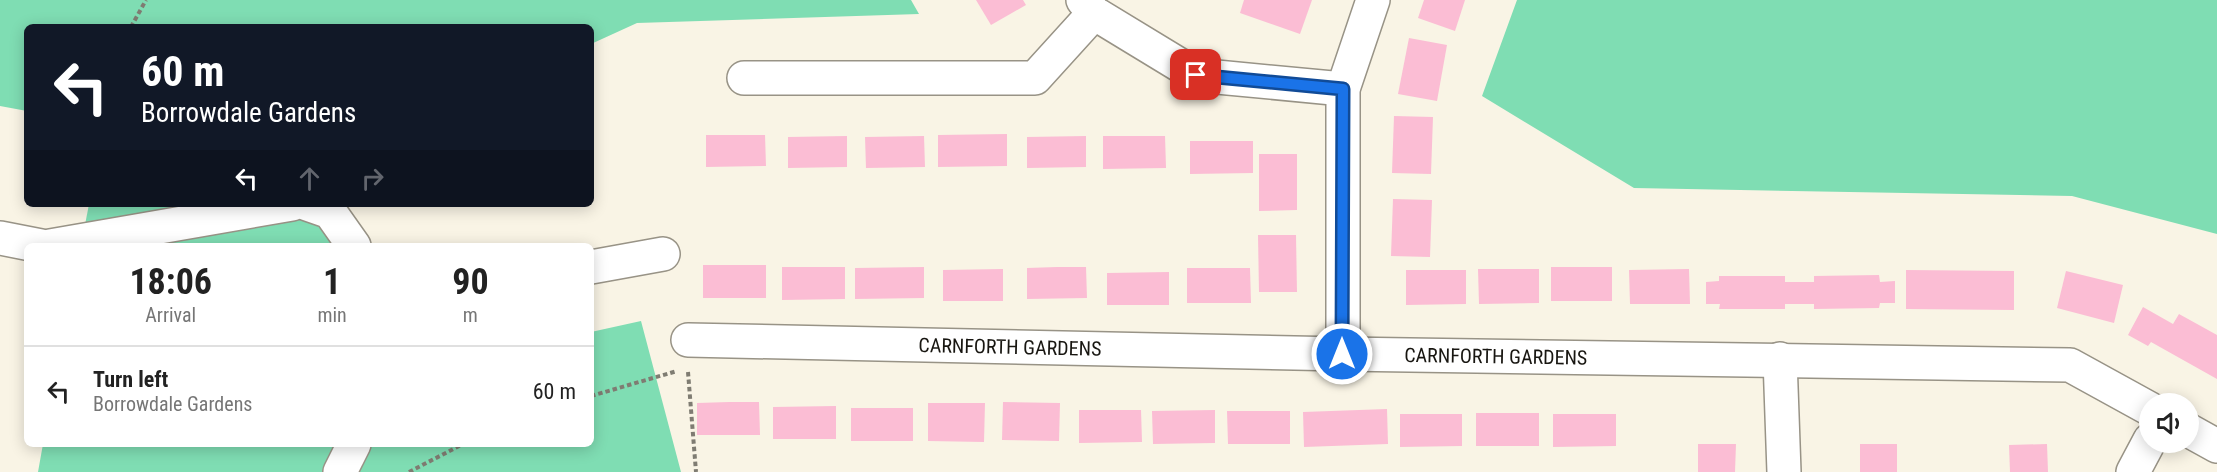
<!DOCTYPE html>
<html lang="en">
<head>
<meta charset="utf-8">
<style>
	:root { --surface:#fff; --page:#f2f2f2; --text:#222; --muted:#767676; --line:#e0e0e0 }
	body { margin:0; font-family:"Roboto Condensed",sans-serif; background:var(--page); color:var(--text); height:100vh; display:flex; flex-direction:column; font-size:22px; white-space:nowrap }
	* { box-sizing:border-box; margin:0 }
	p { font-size:20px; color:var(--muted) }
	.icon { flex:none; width:33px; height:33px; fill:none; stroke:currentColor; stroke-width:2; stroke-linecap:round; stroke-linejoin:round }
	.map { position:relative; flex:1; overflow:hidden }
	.details { position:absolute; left:24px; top:243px; width:570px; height:204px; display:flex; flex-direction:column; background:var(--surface); border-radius:9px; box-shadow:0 3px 15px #0003 }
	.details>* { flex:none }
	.hud { position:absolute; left:24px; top:24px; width:570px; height:183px; border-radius:9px; box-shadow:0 3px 15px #0003; background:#111827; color:#fff; overflow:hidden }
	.buttons { position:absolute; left:2139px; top:393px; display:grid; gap:12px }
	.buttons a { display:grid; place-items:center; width:60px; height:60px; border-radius:50%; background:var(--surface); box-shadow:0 3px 15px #0003; font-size:30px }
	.pin { position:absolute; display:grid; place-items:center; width:51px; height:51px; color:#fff; margin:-26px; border-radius:12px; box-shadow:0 3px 9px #0006 }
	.me { position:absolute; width:66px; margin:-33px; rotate:0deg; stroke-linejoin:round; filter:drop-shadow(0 0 4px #0008) }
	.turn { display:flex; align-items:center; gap:21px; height:126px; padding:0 18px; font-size:27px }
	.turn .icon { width:78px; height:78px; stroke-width:2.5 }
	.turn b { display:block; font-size:42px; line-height:51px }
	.lanes { display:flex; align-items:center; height:57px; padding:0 18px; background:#0003; justify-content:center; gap:30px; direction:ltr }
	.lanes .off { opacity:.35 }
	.eta { display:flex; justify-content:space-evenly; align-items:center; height:102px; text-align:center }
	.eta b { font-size:36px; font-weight:700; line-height:42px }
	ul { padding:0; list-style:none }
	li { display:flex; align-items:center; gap:18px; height:90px; padding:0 18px; border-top:2px solid var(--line) }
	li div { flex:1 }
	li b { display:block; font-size:22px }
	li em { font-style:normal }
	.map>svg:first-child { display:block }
</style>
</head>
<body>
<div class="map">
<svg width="2217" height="472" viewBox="0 0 2217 472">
	<rect width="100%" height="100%" fill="#f9f4e5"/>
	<!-- green -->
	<g fill="#7fddb3">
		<path d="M 0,0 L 911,0 L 919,14 L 637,23 L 591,44 L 591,27 L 27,27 L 27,111 L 0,106 Z"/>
		<path d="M 1517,0 L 2217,0 L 2217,234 L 2072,196 L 1634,188 L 1482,96 Z"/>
		<path d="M 89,204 L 314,204 L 338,246 L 81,246 Z"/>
		<path d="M 641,321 L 681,472 L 38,472 L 43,444 L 591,444 L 591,332 Z"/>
	</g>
	<!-- building -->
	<g fill="#fbbdd4">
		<path d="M 976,0 L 1023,0 L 1026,5 L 991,25 Z"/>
		<path d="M 1244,0 L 1312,0 L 1300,34 L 1240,13 Z"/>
		<path d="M 1424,0 L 1465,0 L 1455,31 L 1418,18 Z"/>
		<path d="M 1409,38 L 1447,45 L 1437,101 L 1398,94 Z"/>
		<path d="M 1394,116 L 1433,117 L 1431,174 L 1392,173 Z"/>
		<path d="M 1007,134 L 1007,166 L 938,167 L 938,135 Z"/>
		<path d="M 706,135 L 765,135 L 766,166 L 706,167 Z"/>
		<path d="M 847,136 L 847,167 L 788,168 L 788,137 Z"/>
		<path d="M 924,136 L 925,167 L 866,168 L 865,137 Z"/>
		<path d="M 1086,136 L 1086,167 L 1027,168 L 1027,137 Z"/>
		<path d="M 1103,136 L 1165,136 L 1166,168 L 1103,169 Z"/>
		<path d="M 1190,141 L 1253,141 L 1253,173 L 1190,174 Z"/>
		<path d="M 1259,154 L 1297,154 L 1297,210 L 1259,211 Z"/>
		<path d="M 1393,199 L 1432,200 L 1430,257 L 1391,256 Z"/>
		<path d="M 1258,235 L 1296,235 L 1297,292 L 1259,292 Z"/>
		<rect x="703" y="265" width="63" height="33"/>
		<path d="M 782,267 L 845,267 L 845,299 L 782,300 Z"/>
		<path d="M 924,267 L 924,298 L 855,299 L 855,268 Z"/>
		<path d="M 1057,267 L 1086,267 L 1087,298 L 1027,299 L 1027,268 Z"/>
		<rect x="1551" y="267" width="61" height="34"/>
		<path d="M 1187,268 L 1250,268 L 1251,303 L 1187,303 Z"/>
		<path d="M 1003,269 L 1003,301 L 943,301 L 943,270 Z"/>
		<path d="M 1478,269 L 1539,269 L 1539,303 L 1479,304 Z"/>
		<path d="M 1689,269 L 1690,304 L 1630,304 L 1629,270 Z"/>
		<path d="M 1406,270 L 1466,270 L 1466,304 L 1406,305 Z"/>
		<path d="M 1906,270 L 2014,271 L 2014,310 L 1906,309 Z"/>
		<path d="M 2066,271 L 2123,285 L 2114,323 L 2057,308 Z"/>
		<path d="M 1169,272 L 1169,305 L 1107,305 L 1107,273 Z"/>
		<path d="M 1879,275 L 1880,282 L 1895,281 L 1895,303 L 1880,303 L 1879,308 L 1814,309 L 1814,304 L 1785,304 L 1785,309 L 1719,309 L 1720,304 L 1706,304 L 1706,282 L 1719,281 L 1719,276 L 1785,276 L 1785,282 L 1814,282 L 1814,276 Z"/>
		<path d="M 2143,307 L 2173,324 L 2179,314 L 2217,335 L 2217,379 L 2151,342 L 2148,346 L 2128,335 Z"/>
		<path d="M 729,402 L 759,402 L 760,435 L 697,435 L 697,403 Z"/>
		<path d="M 1003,402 L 1060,403 L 1059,441 L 1002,440 Z"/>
		<path d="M 928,403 L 985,403 L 984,442 L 928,441 Z"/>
		<path d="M 836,406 L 836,439 L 773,439 L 773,407 Z"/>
		<rect x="851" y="408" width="62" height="33"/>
		<path d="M 1387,409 L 1388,444 L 1304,447 L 1303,412 Z"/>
		<path d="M 1079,410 L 1141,410 L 1142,442 L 1079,443 Z"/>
		<path d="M 1215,410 L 1215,443 L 1153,444 L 1152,411 Z"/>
		<path d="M 1227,411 L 1290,411 L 1290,444 L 1228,444 Z"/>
		<rect x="1476" y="413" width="63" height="33"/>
		<path d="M 1400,414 L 1462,414 L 1462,446 L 1400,447 Z"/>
		<path d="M 1553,414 L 1616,414 L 1616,446 L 1553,447 Z"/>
		<path d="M 1698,444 L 1736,444 L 1735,472 L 1698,472 Z"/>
		<rect x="1860" y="444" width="37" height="28"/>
		<path d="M 2047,444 L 2048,472 L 2010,472 L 2009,445 Z"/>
	</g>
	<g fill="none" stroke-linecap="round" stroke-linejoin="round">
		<defs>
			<g id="minor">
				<path d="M 1083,0 L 1094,13 L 1196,75 L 1343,89"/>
				<path d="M 744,78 L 1035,78 L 1094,13"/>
				<path d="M 307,204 L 330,212 L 354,246"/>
				<path d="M 0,238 L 41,246"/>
				<path d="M 50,246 L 292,204"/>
				<path d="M 591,267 L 663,254"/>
				<path id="s1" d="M 688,340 L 1343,354 L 2070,365 L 2150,409"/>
				<path d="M 1343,354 L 1343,89 L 1373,0"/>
				<path d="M 1780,359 L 1784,472"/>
				<path d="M 2188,430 L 2217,446"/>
				<path d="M 340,472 L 354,444"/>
				<path d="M 2133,472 L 2150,440"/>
			</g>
		</defs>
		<!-- minor casing -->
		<use href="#minor" stroke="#989386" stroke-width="36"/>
		<!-- path -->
		<g stroke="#7f7c72" stroke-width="4" stroke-dasharray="4.5 3" stroke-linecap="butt">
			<path d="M 131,27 L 146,0"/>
			<path d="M 688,372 L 696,472"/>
			<path d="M 591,396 L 677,371"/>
			<path d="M 409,472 L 463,444"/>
		</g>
		<!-- minor -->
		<use href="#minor" stroke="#fff" stroke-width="33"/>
	</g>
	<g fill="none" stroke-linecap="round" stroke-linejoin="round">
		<defs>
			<path id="route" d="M 1196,75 L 1343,89 L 1342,354"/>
		</defs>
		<!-- route casing -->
		<use href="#route" stroke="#114b97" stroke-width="15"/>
		<!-- route -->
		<use href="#route" stroke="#1a73e8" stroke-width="10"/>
	</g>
	<g text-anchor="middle" stroke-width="4.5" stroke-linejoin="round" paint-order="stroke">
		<!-- street labels -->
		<g font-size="20" fill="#181611" stroke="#fff">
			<text dy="7" stroke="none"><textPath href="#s1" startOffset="322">CARNFORTH GARDENS</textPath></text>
			<text dy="7" stroke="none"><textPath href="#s1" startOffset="808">CARNFORTH GARDENS</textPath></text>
		</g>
	</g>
</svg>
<div class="buttons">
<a><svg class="icon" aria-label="sound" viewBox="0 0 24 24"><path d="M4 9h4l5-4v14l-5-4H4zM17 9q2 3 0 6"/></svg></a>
</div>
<div class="pin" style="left:1196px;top:75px;background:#d93025"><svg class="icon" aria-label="arrive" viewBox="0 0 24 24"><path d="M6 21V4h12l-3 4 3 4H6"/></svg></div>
<svg class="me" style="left:1342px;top:354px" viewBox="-20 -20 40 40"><circle r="17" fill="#1a73e8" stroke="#fff" stroke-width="3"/><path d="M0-11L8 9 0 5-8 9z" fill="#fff"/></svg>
<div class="hud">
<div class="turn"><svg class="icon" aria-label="left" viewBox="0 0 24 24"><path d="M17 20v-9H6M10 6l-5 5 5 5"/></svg><div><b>60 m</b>Borrowdale Gardens</div></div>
<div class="lanes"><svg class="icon" aria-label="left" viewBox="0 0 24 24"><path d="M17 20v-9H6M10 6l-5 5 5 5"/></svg><svg class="icon off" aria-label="ahead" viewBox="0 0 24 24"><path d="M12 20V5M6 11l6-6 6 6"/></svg><svg class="icon off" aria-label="right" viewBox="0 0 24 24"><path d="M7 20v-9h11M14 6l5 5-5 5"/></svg></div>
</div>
<section class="details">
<div class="eta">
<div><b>18:06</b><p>Arrival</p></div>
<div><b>1</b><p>min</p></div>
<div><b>90</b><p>m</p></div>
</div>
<ul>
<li><svg class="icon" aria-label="left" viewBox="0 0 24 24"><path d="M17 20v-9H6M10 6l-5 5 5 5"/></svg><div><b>Turn left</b><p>Borrowdale Gardens</p></div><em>60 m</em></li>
</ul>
</section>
</div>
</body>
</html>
